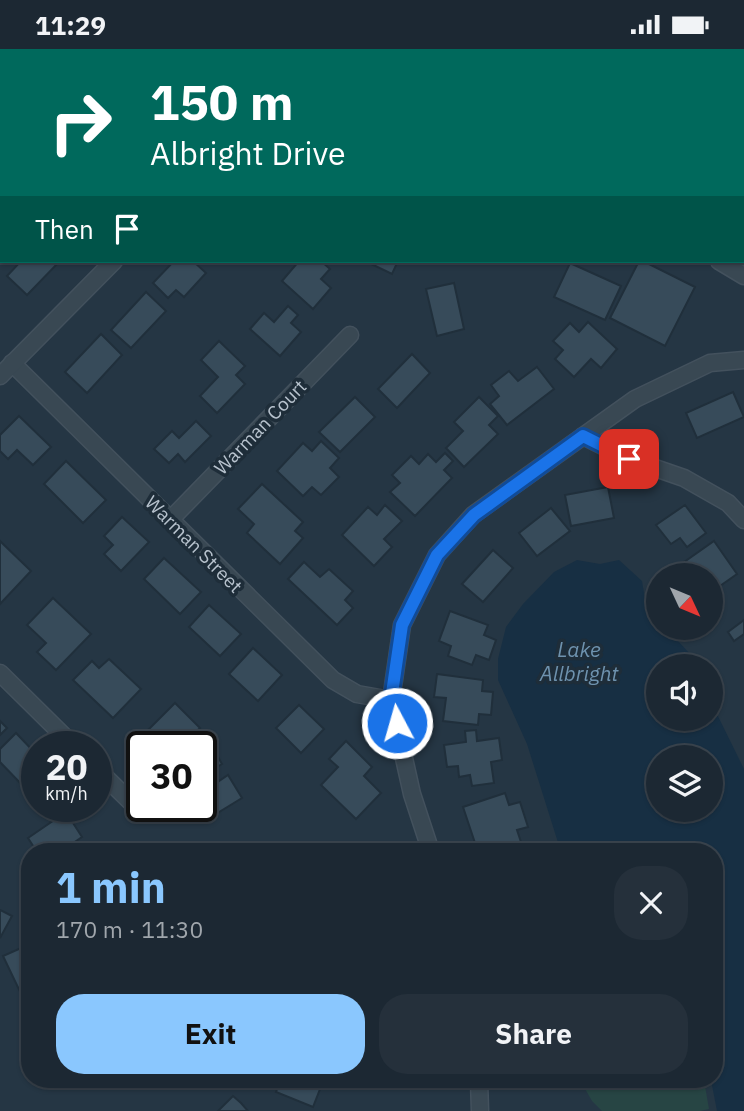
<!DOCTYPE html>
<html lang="en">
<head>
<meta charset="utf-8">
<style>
	:root { --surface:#1c2833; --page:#25303b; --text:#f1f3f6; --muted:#a0a6ac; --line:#3a444e; --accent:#8ac7fe }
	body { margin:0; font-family:"IBM Plex Sans",sans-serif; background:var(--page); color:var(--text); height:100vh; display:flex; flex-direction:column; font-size:26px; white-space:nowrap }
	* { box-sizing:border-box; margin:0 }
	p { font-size:23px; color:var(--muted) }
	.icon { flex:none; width:38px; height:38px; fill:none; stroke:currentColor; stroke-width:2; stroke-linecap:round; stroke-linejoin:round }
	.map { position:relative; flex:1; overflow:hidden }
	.details { position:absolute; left:21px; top:794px; width:702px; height:245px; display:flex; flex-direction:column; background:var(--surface); border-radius:28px; box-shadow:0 2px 5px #0004,0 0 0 2px var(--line) }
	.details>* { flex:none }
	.banner { position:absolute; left:0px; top:0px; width:746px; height:214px; box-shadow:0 2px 5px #0004,0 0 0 2px var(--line); background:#00695c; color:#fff; overflow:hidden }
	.needle { width:46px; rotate:134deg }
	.controls { position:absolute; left:646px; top:514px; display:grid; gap:14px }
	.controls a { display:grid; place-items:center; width:77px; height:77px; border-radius:50%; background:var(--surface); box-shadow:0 2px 5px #0004,0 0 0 2px var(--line); font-size:35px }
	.speed { position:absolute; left:21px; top:682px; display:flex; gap:14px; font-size:35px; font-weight:700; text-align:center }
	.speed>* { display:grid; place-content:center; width:91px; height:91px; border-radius:50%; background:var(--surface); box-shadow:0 2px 5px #0004,0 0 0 2px var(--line); line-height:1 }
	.speed small { font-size:18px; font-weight:400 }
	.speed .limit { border:4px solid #111; border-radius:10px; background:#fff; color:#111 }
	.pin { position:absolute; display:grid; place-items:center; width:60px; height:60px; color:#fff; margin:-30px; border-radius:14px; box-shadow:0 4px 10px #0006 }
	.me { position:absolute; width:77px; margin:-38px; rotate:354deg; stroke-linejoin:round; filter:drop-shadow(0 0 5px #0008) }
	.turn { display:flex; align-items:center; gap:24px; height:147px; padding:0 35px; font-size:32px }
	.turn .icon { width:91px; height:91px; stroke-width:2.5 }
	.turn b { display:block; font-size:49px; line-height:60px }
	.then { display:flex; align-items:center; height:66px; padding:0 35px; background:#0003; gap:14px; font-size:26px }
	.round { display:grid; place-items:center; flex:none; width:74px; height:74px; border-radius:28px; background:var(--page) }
	.summary { display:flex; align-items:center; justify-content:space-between; height:119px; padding:0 35px }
	h1 { font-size:42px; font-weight:700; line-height:52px; color:var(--accent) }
	.button { display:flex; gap:14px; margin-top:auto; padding:14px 35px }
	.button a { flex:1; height:80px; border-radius:28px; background:var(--accent); color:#111; font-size:28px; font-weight:700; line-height:80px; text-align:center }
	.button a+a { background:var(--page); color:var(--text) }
	.status { display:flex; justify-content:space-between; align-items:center; height:49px; padding:0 35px; background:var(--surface); direction:ltr }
	.status svg { height:19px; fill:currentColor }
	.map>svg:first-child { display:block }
</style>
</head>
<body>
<div class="status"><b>11:29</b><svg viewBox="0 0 49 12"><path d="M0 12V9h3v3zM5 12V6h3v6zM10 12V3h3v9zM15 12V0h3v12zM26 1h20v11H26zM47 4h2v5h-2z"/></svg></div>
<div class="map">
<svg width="744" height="1062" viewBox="0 0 744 1062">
	<rect width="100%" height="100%" fill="#253644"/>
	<!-- green -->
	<path fill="#274544" d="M 580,1031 L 704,1031 L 709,1060 L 700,1062 L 602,1062 L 592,1052 Z"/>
	<!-- water -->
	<g fill="#172f43" fill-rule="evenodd">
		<path d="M 0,23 L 2,26 L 2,151 L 0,153 Z"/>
		<path d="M 577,511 L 600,515 L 619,511 L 642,532 L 645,550 L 658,568 L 658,579 L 666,579 L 691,606 L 693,618 L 658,618 L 658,670 L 710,670 L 711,653 L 744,720 L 744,1062 L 717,1062 L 711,1031 L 714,1031 L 714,803 L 561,803 L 527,695 L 498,631 L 498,610 L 506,578 L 523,555 L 554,523 ZM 658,709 L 710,709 L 710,761 L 658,761 Z"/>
	</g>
	<!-- building -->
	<g fill="#374b5a" stroke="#202f3b" stroke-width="2">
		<path d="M 195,0 L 242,0 L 240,2 L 194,2 Z"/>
		<path d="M 418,0 L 461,0 L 460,2 L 421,2 Z"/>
		<path d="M 21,212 L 60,212 L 27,246 L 7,227 Z"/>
		<path d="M 174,212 L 193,212 L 206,224 L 184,248 L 176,241 L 168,249 L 153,234 Z"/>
		<path d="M 299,212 L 321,212 L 330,220 L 321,230 L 331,239 L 313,260 L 282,232 Z"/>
		<path d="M 365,212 L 398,212 L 392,225 Z"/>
		<path d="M 639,212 L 643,212 L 695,238 L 665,297 L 610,269 Z"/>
		<path d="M 570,214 L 621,237 L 605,271 L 554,248 Z"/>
		<path d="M 454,234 L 464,280 L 437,287 L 426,240 Z"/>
		<path d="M 146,243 L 166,262 L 131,299 L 111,281 Z"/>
		<path d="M 288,257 L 298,266 L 291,274 L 301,283 L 280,307 L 250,280 L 264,264 L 274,273 Z"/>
		<path d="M 588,273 L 617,300 L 601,319 L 591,310 L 574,328 L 555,310 L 563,301 L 553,292 L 570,274 L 579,283 Z"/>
		<path d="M 101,285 L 122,306 L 87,344 L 65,323 Z"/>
		<path d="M 219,292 L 245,317 L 236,326 L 245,335 L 217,364 L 200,347 L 218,328 L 201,311 Z"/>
		<path d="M 412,305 L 430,324 L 397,359 L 378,340 Z"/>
		<path d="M 537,318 L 554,340 L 507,376 L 490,355 L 499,347 L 491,336 L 509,322 L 518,332 Z"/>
		<path d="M 733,343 L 744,368 L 697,389 L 686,364 Z"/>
		<path d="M 355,348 L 375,368 L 340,403 L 319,383 Z"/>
		<path d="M 479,348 L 498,367 L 489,376 L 498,385 L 464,418 L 446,399 L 463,382 L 454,373 Z"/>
		<path d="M 19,367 L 51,398 L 33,416 L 17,401 L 8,410 L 0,402 L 0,386 Z"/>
		<path d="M 196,372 L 211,387 L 185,413 L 178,405 L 169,414 L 154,400 L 172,382 L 179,389 Z"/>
		<path d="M 321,392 L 339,409 L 330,419 L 339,428 L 321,446 L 312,438 L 303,447 L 277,422 L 303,394 L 312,402 Z"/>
		<path d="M 445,404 L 453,412 L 444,421 L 452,429 L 415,467 L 390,443 L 400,434 L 392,426 L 411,407 L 419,415 L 428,405 L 436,413 Z"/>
		<path d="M 66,412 L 106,451 L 83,474 L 44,435 Z"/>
		<path d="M 262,435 L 303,473 L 295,482 L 303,489 L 280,515 L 247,484 L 254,475 L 238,460 Z"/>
		<path d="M 608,438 L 614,469 L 571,477 L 565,446 Z"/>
		<path d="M 385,456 L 402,472 L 384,490 L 392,498 L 374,517 L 342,486 L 368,458 L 377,466 Z"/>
		<path d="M 685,456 L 706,484 L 687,498 L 680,489 L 671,495 L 656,476 Z"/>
		<path d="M 551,459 L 570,482 L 537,507 L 519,484 Z"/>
		<path d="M 122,468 L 149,493 L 121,522 L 104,505 L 113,496 L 104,487 Z"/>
		<path d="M 0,492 L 31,522 L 0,555 Z"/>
		<path d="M 714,492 L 737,525 L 710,544 L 710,527 L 673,527 L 670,523 Z"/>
		<path d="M 493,501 L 513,519 L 483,553 L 462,535 Z"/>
		<path d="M 164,509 L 201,543 L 180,565 L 144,530 Z"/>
		<path d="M 304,513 L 320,528 L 329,520 L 353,542 L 345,551 L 353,559 L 337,576 L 288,530 Z"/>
		<path d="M 53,549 L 91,585 L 56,621 L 37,603 L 46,594 L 27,576 Z"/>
		<path d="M 209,556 L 241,585 L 220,607 L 189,578 Z"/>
		<path d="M 450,562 L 488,576 L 484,586 L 496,591 L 489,611 L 476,606 L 472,616 L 448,607 L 451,597 L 439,592 Z"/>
		<path d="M 744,571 L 744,585 L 734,592 L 728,583 Z"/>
		<path d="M 253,599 L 282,626 L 258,652 L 229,625 Z"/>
		<path d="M 109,610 L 141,640 L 113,669 L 73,631 L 92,612 L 99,619 Z"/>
		<path d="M 437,625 L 483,631 L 482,642 L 493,643 L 491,666 L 479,665 L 478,676 L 443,672 L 446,649 L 434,648 Z"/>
		<path d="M 175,654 L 200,679 L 181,698 L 160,698 L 145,684 Z"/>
		<path d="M 299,656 L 324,680 L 301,704 L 276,679 Z"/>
		<path d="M 0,672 L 7,679 L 0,686 Z"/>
		<path d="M 476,681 L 477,692 L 499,689 L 502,711 L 491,713 L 494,734 L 472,737 L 470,726 L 459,728 L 458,717 L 447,718 L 444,696 L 466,693 L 465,682 Z"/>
		<path d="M 16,684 L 37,706 L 37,730 L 26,740 L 0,713 L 0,700 Z"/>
		<path d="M 346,692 L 372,718 L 364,727 L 381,744 L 356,770 L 321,736 L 338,718 L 329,710 Z"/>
		<path d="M 214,701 L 222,715 L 212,721 L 219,732 L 228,726 L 242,749 L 206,771 L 199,758 L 201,758 L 201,709 Z"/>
		<path d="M 505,744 L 509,756 L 520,753 L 528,778 L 517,781 L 521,793 L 491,803 L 478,803 L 463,758 Z"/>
		<path d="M 66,763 L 82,788 L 60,803 L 37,803 L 28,789 Z"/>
		<path d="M 0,861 L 12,867 L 0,889 Z"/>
		<path d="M 30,895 L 30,948 L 24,951 L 3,907 Z"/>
		<path d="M 276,1031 L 315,1031 L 314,1032 L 322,1035 L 313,1058 L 276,1043 L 280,1032 Z"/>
		<path d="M 233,1047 L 241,1054 L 248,1062 L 218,1062 Z"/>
	</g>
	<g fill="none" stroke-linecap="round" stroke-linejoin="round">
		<defs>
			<g id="minor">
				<path d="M 318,0 L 320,2"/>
				<path d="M 719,212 L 744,227"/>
				<path d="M 12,314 L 333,631 L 357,645 L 391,651"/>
				<path d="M 0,327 L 114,212"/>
				<path d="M 583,387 L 629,410 L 684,429 L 728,454 L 744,471"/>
				<path d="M 170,471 L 350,286"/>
				<path d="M 0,624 L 75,698"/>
				<path d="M 96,719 L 138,760"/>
				<path d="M 431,803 L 412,745 L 391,651 L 402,576 L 437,506 L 473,466 L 635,350 L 710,314 L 744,311"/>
				<path d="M 479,1031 L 480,1062"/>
			</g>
		</defs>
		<!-- minor casing -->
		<use href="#minor" stroke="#43515d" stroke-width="19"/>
		<!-- minor -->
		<use href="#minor" stroke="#394853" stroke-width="16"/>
	</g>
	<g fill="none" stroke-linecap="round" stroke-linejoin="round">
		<defs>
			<path id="route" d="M 397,674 L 391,651 L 402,576 L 437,506 L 474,466 L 583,387 L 629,410"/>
		</defs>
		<!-- route casing -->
		<use href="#route" stroke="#114b97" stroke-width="18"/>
		<!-- route -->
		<use href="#route" stroke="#1a73e8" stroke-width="12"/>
	</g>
	<g text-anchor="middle" stroke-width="7" stroke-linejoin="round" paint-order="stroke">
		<!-- street labels -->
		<g font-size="19" fill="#b7c2cd" stroke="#1e2d39">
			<text transform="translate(260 378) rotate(-46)" y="7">Warman Court</text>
			<text transform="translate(194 495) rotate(45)" y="7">Warman Street</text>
		</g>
		<!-- water labels -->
		<g font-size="21" font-style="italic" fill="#6e92ae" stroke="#1e2d39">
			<text x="579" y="608">Lake<tspan x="579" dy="24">Allbright</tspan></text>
		</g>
	</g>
</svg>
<div class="controls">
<a><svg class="needle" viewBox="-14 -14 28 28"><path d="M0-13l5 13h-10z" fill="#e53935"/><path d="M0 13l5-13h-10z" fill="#a0a6ac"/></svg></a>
<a><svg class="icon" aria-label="sound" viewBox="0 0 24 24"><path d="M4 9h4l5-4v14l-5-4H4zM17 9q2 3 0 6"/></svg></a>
<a><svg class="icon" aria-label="layers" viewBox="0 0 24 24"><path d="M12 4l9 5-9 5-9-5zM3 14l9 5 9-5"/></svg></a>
</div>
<div class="speed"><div>20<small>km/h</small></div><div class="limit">30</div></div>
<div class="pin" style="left:629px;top:410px;background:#d93025"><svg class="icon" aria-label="arrive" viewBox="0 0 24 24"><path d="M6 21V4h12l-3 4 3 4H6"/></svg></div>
<svg class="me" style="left:397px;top:674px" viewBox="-20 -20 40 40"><circle r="17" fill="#1a73e8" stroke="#fff" stroke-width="3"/><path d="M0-11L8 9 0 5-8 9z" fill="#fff"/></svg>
<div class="banner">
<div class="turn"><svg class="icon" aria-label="right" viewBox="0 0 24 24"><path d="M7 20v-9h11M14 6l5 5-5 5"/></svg><div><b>150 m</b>Albright Drive</div></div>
<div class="then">Then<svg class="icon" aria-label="arrive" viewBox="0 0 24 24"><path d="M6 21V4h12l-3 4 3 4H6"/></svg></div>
</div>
<section class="details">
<div class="summary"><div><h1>1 min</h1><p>170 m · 11:30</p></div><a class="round"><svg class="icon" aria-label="close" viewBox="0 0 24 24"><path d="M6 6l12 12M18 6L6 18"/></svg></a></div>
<div class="button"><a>Exit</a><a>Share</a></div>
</section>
</div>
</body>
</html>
